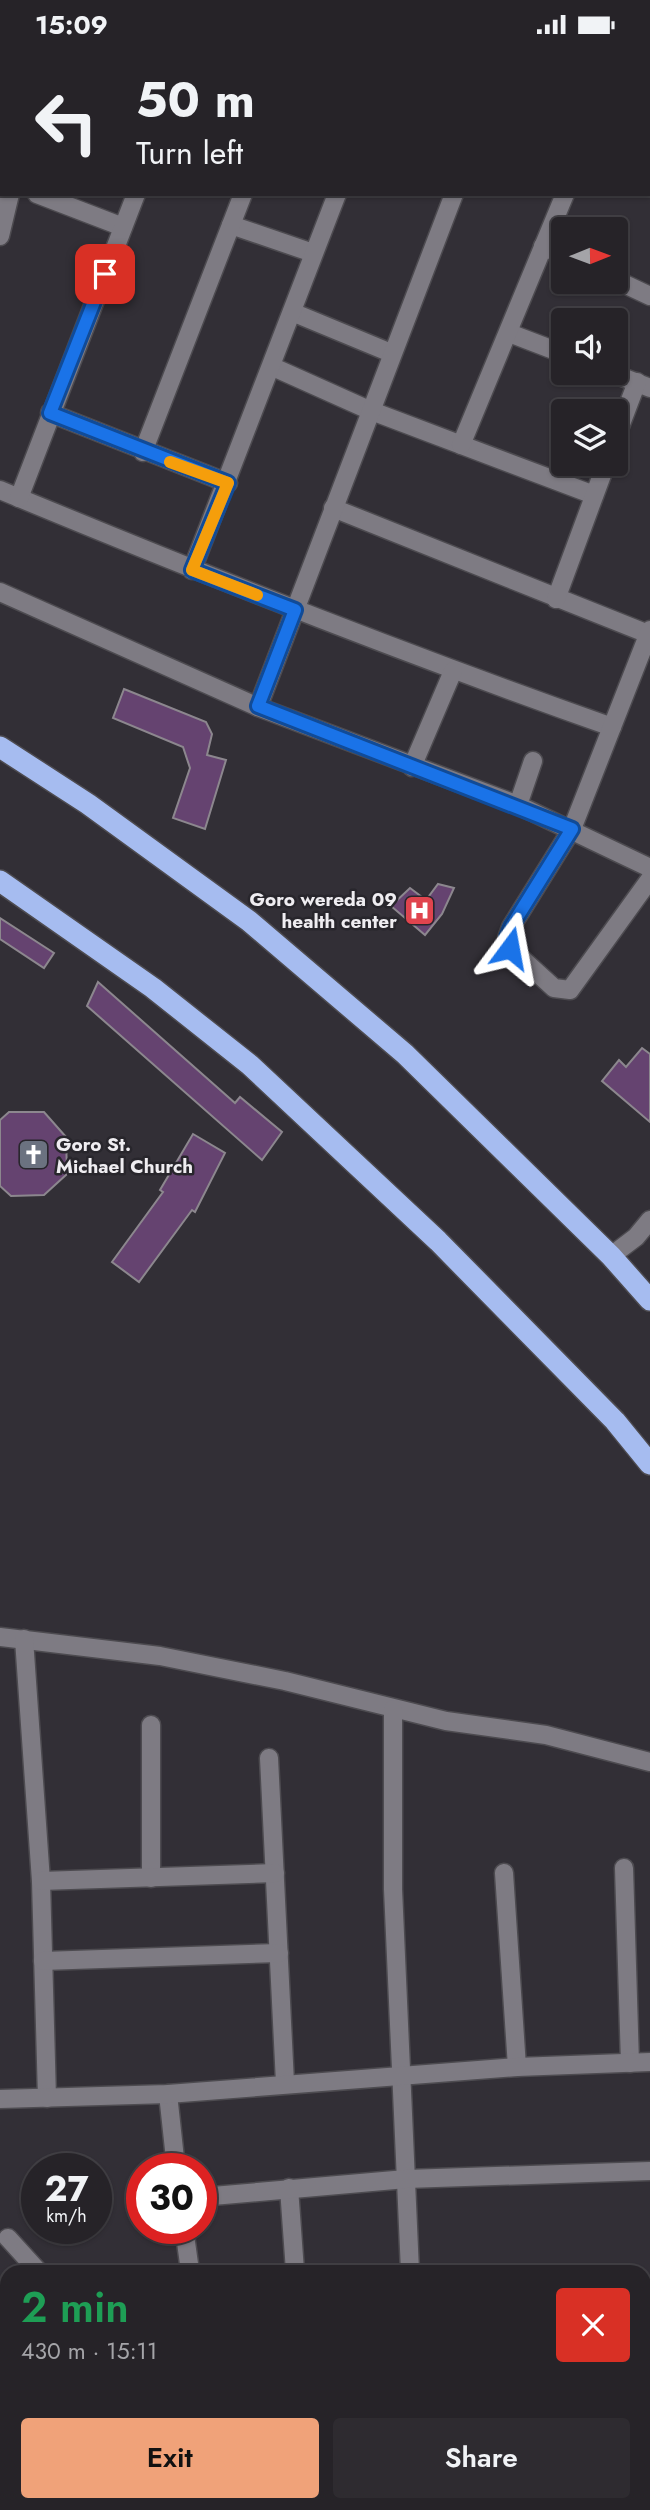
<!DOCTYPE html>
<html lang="en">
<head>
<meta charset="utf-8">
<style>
	:root { --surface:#262328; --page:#2e2b30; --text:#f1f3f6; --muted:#a4a4a8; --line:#424045; --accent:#f0a279 }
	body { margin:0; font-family:Jost,sans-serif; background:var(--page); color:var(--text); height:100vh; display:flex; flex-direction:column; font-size:26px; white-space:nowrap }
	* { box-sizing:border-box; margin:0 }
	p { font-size:23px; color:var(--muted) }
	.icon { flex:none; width:38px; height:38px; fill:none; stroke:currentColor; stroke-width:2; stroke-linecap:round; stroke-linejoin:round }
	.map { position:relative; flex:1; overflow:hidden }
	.details { position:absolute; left:0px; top:2216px; width:651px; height:247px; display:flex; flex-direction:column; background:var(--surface); border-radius:21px 21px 0 0; box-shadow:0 2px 5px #0004,0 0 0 2px var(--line) }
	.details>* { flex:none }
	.guide { position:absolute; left:0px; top:0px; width:651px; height:147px; box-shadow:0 2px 5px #0004,0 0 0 2px var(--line); background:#262328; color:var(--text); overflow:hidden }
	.needle { width:46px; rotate:89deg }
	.tools { position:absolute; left:551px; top:168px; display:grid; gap:14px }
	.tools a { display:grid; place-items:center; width:77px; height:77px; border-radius:7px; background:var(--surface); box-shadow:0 2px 5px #0004,0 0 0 2px var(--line); font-size:35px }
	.speed { position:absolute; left:21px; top:2104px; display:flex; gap:14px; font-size:35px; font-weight:700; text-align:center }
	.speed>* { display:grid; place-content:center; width:91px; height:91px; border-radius:50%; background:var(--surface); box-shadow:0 2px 5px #0004,0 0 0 2px var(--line); line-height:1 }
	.speed small { font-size:18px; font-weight:400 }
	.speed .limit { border:10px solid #d22; background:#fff; color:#111 }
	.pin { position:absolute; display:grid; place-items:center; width:60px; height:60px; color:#fff; margin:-30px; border-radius:14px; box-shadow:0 4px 10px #0006 }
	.me { position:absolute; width:77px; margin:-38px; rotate:13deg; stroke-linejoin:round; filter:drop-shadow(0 0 5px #0008) }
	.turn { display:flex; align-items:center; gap:24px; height:147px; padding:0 21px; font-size:32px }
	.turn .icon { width:91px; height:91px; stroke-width:2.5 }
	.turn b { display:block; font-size:49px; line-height:60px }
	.round { display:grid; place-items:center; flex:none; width:74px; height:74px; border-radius:7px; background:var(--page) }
	.headline { display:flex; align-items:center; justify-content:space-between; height:119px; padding:0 21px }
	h1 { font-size:42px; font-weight:600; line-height:52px; color:#1e9e55 }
	.button { display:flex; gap:14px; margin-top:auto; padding:14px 21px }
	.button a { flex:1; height:80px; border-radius:7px; background:var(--accent); color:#111; font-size:28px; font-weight:600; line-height:80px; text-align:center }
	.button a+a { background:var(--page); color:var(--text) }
	.status { display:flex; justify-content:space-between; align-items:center; height:49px; padding:0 35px; background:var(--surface); direction:ltr }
	.status svg { height:19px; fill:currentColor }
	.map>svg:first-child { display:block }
</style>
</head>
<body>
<div class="status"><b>15:09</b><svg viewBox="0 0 49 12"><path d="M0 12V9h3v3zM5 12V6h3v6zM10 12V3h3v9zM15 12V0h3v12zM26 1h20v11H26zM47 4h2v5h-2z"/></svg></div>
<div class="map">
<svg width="650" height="2461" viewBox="0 0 650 2461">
	<rect width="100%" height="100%" fill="#322f36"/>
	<!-- building -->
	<g fill="#654370" stroke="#8c878e" stroke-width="2">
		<path d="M 124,640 L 206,673 L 212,685 L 207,706 L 226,711 L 205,780 L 173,769 L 190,719 L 183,698 L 113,669 Z"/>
		<path d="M 438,835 L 454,839 L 442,865 L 425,886 L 391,857 L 410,839 L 426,851 Z"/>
		<path d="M 0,869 L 54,904 L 44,919 L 0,890 Z"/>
		<path d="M 98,933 L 235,1054 L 240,1048 L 282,1083 L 262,1111 L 87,957 Z"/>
		<path d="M 642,999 L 650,1005 L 650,1073 L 602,1032 L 619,1011 L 626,1018 Z"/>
		<path d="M 9,1063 L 44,1063 L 66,1088 L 67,1125 L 44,1146 L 11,1147 L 0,1137 L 0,1071 Z"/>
		<path d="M 193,1085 L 225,1104 L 195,1163 L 192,1161 L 139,1233 L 112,1213 L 163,1143 L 160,1141 Z"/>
	</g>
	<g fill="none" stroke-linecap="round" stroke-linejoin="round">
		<defs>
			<g id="minor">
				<path d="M 67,2 L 68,0"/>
				<path d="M 193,2 L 193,0"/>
				<path d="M 300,2 L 300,0"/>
				<path d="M 396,2 L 397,0"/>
				<path d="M 510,2 L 511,0"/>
				<path d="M 649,74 L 650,75"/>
				<path d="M 37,145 L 123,178"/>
				<path d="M 231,176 L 313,204"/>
				<path d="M 0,187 L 10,145"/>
				<path d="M 543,197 L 564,207"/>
				<path d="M 616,231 L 650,247"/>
				<path d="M 292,263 L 391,304"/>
				<path d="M 509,284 L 564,305"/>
				<path d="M 273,318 L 369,361 L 594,446"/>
				<path d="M 612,324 L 650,339"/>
				<path d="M 50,364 L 228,434"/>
				<path d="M 616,388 L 637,333"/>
				<path d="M 461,396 L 565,145"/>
				<path d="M 143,403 L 243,145"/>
				<path d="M 0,441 C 202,525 405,605 612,678"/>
				<path d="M 19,449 L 136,145"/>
				<path d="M 333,459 L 648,585"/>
				<path d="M 192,521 L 337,145"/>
				<path d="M 0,543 L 258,658 L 518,756 L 650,819"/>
				<path d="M 556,550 L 606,415"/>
				<path d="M 650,581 L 572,780 L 511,878 L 507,889 L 510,899 L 554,939 L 570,941 L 650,830"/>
				<path d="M 258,658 L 454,145"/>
				<path d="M 412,718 L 453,622"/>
				<path d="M 518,756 L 533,712"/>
				<path d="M 611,1207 L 636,1188 L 650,1171"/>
				<path d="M 0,1588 L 160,1607 L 285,1632 L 446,1672 L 546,1686 L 650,1713"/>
				<path d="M 24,1590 L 41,1832 L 47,2049"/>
				<path d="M 393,1660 L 393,1840 L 410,2222"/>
				<path d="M 151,1676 L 151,1829"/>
				<path d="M 269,1709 L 285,2034"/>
				<path d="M 624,1819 L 630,2014"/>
				<path d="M 504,1824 L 517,2018"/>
				<path d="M 41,1832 L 275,1824"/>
				<path d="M 43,1912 L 279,1904"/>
				<path d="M 168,2045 L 176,2119"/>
				<path d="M 0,2050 L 168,2045 L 517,2018 L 650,2013"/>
				<path d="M 289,2139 L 295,2222"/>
				<path d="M 201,2148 L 406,2130 L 650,2122"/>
				<path d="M 184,2179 L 190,2222"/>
				<path d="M 8,2189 L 38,2222"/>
				<path d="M 644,2246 L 650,2245"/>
				<path d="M 644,2350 L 650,2350"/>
				<path d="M 112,2455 L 113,2461"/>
				<path d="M 415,2455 L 416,2461"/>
			</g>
			<g id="highway">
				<path d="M 0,698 L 88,755 L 249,872 L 405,1005 L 611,1207 L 650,1251"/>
				<path d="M 0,832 L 153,939 L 250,1016 L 438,1192 L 615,1372 L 650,1415"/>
			</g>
		</defs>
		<!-- minor casing -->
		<use href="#minor" stroke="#4d4b50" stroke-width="21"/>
		<!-- highway casing -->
		<use href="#highway" stroke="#4d4b50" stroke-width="24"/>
		<!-- minor -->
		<use href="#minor" stroke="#7e7b83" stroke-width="18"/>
		<!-- highway -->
		<use href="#highway" stroke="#a6bcf0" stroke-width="21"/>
	</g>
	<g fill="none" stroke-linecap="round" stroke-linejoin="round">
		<defs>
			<path id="route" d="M 105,225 L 50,364 L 228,434 L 192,521 L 295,561 L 258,657 L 572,780 L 511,878 L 507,888 L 510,899"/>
		</defs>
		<!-- route casing -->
		<use href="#route" stroke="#114b97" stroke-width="18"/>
		<!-- route -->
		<use href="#route" stroke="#1a73e8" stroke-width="12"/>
		<!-- slow -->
		<path stroke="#f59e0b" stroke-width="12" d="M 170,413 L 228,434 L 192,521 L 257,546"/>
	</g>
	<!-- icons -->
	<defs>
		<symbol id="hospital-square" viewBox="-11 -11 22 22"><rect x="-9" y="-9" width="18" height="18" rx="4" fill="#e0444e" stroke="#28262c"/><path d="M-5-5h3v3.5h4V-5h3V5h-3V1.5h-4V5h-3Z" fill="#fff"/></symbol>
		<symbol id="church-square" viewBox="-11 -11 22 22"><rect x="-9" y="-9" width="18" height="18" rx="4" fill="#6b7280" stroke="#28262c"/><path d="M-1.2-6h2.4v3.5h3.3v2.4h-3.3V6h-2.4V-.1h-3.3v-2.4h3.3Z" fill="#fff"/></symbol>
	</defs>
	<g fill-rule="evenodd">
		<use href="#hospital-square" x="402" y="844" width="35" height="35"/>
		<use href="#church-square" x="16" y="1088" width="35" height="35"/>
	</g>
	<g text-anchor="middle" stroke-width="5" stroke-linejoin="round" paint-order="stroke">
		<!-- poi labels -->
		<g font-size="19" font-weight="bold" fill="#efedf1" stroke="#28262c" text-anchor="end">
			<text x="397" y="857">Goro wereda 09<tspan x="397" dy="22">health center</tspan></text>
			<text x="56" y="1102" text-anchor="start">Goro St.<tspan x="56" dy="22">Michael Church</tspan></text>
		</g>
	</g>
</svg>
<div class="tools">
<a><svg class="needle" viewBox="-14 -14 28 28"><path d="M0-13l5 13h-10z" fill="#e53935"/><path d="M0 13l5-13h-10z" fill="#a4a4a8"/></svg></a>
<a><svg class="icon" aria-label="sound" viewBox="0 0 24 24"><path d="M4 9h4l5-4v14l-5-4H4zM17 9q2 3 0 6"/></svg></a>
<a><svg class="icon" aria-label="layers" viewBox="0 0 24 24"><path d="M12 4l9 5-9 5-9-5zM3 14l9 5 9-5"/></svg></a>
</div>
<div class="speed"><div>27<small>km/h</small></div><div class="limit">30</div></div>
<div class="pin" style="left:105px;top:225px;background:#d93025"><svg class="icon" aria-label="arrive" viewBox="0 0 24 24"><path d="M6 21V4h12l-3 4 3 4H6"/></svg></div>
<svg class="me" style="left:510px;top:899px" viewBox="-20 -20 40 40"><path d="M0-17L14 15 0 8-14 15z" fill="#1a73e8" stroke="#fff" stroke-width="4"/></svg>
<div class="guide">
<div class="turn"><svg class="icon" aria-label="left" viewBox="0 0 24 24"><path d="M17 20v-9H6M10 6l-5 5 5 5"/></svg><div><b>50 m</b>Turn left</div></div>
</div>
<section class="details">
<div class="headline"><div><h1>2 min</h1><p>430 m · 15:11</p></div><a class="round" style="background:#d93025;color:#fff"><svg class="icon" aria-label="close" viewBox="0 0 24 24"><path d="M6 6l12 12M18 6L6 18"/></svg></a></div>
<div class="button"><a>Exit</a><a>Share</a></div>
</section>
</div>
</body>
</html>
